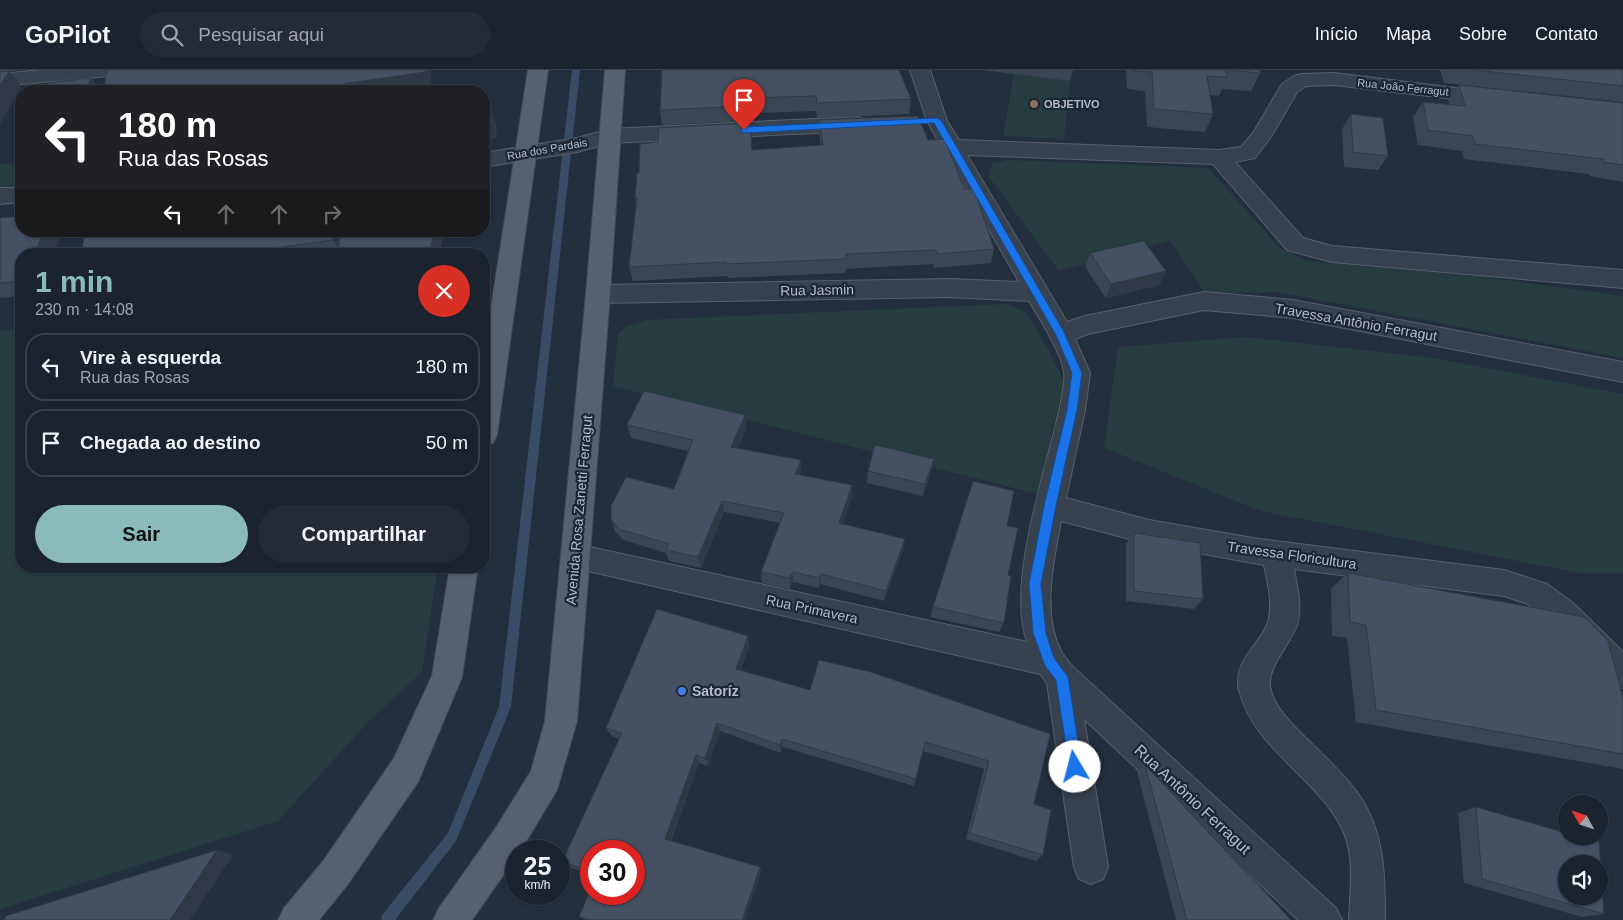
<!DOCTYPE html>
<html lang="pt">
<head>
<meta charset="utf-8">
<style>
	:root { --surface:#1b232e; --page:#242b36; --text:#f1f3f6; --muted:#a0a4aa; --line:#39404a; --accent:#8bbbb9 }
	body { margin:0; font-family:Arial,sans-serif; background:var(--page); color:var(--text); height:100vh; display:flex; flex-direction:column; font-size:19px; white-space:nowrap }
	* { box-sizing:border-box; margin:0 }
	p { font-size:16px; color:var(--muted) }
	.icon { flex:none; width:28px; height:28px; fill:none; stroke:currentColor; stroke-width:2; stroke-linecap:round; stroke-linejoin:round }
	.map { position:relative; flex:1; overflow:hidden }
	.panel { position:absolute; left:15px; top:178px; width:475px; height:325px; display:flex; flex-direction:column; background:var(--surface); border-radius:20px; box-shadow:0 1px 4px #0004,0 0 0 1px var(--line) }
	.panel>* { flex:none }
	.top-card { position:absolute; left:15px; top:15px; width:475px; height:152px; border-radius:20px; box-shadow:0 1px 4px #0004,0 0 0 1px var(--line); background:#202124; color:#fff; overflow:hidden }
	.needle { width:32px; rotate:310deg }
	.controls { position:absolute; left:1558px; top:725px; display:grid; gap:10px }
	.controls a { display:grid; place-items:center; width:50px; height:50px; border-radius:50%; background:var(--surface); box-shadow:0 1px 4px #0004,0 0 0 1px var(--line); font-size:25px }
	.speed { position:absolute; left:505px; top:770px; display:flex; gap:10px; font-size:25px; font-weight:700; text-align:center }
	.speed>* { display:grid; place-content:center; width:65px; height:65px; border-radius:50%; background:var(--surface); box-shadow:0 1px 4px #0004,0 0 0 1px var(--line); line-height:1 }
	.speed small { font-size:12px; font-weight:400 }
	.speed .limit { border:8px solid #d22; background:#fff; color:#111 }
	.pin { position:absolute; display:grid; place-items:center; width:42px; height:42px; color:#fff; margin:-51px -21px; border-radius:50% 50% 50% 0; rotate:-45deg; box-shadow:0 0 5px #0007 }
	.pin .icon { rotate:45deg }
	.me { position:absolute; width:55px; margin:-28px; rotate:352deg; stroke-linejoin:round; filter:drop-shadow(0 0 4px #0008) }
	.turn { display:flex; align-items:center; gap:18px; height:105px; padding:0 20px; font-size:22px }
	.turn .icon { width:65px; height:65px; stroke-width:2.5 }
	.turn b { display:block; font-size:35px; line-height:42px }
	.lanes { display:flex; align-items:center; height:48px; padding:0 20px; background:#0003; justify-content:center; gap:25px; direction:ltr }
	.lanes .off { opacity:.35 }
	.round { display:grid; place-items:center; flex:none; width:52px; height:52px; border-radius:26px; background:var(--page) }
	.head { display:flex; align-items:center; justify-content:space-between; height:85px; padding:0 20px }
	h1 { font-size:30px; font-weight:700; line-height:38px; color:var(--accent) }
	.action { display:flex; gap:10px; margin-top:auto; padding:10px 20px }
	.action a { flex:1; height:58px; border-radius:30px; background:var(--accent); color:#111; font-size:20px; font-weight:700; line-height:58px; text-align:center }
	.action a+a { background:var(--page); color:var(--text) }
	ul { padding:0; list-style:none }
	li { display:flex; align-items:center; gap:15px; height:68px; margin:0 10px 8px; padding:0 10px; border:2px solid var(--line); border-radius:20px }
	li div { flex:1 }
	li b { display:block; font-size:19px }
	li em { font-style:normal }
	header { display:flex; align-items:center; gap:30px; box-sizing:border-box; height:70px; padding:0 25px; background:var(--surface); border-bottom:1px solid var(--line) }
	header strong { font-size:24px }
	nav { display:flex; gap:28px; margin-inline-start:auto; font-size:18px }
	.search { width:350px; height:45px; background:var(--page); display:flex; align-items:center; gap:12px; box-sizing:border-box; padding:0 18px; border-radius:28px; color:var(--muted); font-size:19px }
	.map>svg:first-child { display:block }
</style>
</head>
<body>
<header>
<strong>GoPilot</strong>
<div class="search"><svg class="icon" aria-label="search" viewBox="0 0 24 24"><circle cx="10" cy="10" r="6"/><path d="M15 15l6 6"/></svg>Pesquisar aqui</div>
<nav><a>Início</a><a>Mapa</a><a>Sobre</a><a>Contato</a></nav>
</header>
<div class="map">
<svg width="1623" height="850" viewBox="0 0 1623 850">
	<rect width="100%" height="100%" fill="#242f3e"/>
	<!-- green -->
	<g fill="#263c3f">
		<path d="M 1014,4 L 1070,11 L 1064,69 L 1003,66 Z"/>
		<path d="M 1007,90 L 1208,98 L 1279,177 L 1307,191 L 1476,206 L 1623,226 L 1623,288 L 1277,222 L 1206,224 L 1170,171 L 1059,201 L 989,107 L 992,94 Z"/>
		<path d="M 21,92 L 21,118 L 0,117 L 0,95 Z"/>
		<path d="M 1006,234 L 1025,242 L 1039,263 L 1064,310 L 1038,424 L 613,316 L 618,264 L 627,256 L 646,250 Z"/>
		<path d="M 21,258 L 21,496 L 438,496 L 422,602 L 368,652 L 278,751 L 0,839 L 0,261 Z"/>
		<path d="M 1246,267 L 1433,288 L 1623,324 L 1623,503 L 1580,503 L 1261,441 L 1104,378 L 1118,277 Z"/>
	</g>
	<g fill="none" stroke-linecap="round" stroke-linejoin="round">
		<!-- stream -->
		<path fill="#394c67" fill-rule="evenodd" d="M 572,0 L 580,0 L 511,637 L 456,771 L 395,850 L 381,850 L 382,845 L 448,763 L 499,637 Z"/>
		<defs>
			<g id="minor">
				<path d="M 42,0 L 119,0 L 116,4 L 109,6 L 0,16 L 0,4 Z"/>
				<path d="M 910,0 L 930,0 L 947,51 L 959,70 L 1219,80 L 1241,77 L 1253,63 L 1282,14 L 1294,6 L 1301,4 L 1334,3 L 1496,23 L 1499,27 L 1496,31 L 1489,33 L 1334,15 L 1306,16 L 1297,22 L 1271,67 L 1255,88 L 1235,92 L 1303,168 L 1332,176 L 1623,200 L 1623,218 L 1332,192 L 1287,180 L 1213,94 L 967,85 L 1067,252 L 1085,246 L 1204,222 L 1293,230 L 1623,292 L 1623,312 L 1293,248 L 1204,240 L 1088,264 L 1075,269 L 1090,303 L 1085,340 L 1066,428 L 1149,450 L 1253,468 L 1504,500 L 1547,514 L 1573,533 L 1623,582 L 1623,618 L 1612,613 L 1553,553 L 1528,534 L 1504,526 L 1294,499 C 1297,516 1302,535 1298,552 C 1292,575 1264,597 1271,621 C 1277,642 1298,660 1313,675 C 1329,691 1346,706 1359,725 C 1385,763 1385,806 1385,850 L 1349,850 C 1350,823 1355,789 1344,763 C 1320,708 1255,682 1239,620 C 1232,590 1261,575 1268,552 C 1273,534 1268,513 1264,495 L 1149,474 L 1061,451 C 1054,490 1041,543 1061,581 C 1064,587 1069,592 1073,597 L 1336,838 L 1342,850 L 1298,850 L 1084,649 L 1108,797 L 1103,809 L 1091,814 L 1079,809 L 1074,797 L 1047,613 L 1040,604 L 566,496 L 562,487 L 566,478 L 576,474 L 1027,572 C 1008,518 1040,418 1054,362 C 1057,349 1066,316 1064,302 C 1061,282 1040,249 1029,231 L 950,227 L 598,233 L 590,230 L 586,224 L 590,218 L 598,215 L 950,209 L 1019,212 L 927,51 Z"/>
				<path d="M 857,47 L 864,49 L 867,54 L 864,59 L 857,61 L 610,73 L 577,82 L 484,97 L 484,83 L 577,68 L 610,59 Z"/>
				<path d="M 0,118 L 21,118 L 21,132 L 0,134 Z"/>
			</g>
			<g id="major">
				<path d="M 528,0 L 548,0 L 497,365 L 493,373 L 484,376 L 484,283 Z"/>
				<path d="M 605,0 L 625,0 L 610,224 L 577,651 L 557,720 L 521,780 L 516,781 L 516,787 L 472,850 L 433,850 L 439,838 L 497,756 L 531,701 L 545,651 L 586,224 Z"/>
				<path d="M 450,496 L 478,496 L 462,607 L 418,712 L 348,814 L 319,850 L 278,850 L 284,838 L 324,790 L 394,688 L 432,606 Z"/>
			</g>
		</defs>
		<!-- minor casing -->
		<use href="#minor" stroke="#565f6c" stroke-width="2"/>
		<!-- major casing -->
		<use href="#major" stroke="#414a57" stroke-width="2"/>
		<!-- minor -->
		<use href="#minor" fill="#38414e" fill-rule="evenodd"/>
		<!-- major -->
		<use href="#major" fill="#56606e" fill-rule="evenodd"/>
	</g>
	<!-- wall -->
	<g fill="#3b4654">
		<path d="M 0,0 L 22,0 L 9,1 L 21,16 Z"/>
		<path d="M 662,0 L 911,29 L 909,44 L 817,48 L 816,41 L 750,43 L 750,51 L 662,55 L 660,40 Z"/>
		<path d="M 983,0 L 1073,0 L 1070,11 Z"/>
		<path d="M 1126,0 L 1260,0 L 1260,3 L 1251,21 L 1222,19 L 1219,26 L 1210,25 L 1213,44 L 1205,62 L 1147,57 L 1145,21 L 1127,19 Z"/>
		<path d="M 1440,0 L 1623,0 L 1623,32 L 1444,13 Z"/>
		<path d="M 1459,15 L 1623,33 L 1623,112 L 1590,106 L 1589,104 L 1464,89 L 1462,81 L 1418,75 L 1413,47 L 1423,32 L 1450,35 L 1448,30 Z"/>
		<path d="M 1351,44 L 1388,86 L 1378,100 L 1344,97 L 1342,59 Z"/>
		<path d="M 819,50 L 928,70 L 964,119 L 994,179 L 991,193 L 934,198 L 933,194 L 846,199 L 846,203 L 728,208 L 727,206 L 633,211 L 629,197 L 636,136 L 635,128 L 752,80 L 821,75 L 819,65 Z"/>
		<path d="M 0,148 L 62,161 L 54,184 L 21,184 L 21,226 L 0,228 Z"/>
		<path d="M 85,161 L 343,162 L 444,161 L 439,184 L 81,184 Z"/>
		<path d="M 1090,183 L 1166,201 L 1159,215 L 1106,228 L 1085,197 Z"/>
		<path d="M 627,355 L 747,357 L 738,378 L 801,390 L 801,403 L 800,405 L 852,427 L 842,454 L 903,480 L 884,531 L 820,514 L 819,518 L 793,512 L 790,519 L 762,513 L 761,502 L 780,453 L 724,442 L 701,498 L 669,491 L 666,483 L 623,470 L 615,461 L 611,449 L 674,419 L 688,381 L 631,368 Z"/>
		<path d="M 934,389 L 931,402 L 923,426 L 867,413 L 868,401 Z"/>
		<path d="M 1007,456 L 1004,553 L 999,562 L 930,547 L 933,537 Z"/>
		<path d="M 1134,463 L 1203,529 L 1194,539 L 1126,531 L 1126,474 Z"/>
		<path d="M 1348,503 L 1623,628 L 1623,699 L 1356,652 L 1347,568 L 1332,566 L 1331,518 Z"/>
		<path d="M 748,566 L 749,577 L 741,600 L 810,620 L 1050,664 L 1034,734 L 1043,785 L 1036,791 L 966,769 L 984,699 L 923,681 L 916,709 L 914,716 L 783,677 L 781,683 L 720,661 L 708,696 L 699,693 L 671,771 L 760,797 L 761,802 L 745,850 L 585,850 L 579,847 L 634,824 L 591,781 L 591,804 L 569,797 L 562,792 L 619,669 L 612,666 L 606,658 Z"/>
		<path d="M 1145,695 L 1291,850 L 1176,850 L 1137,702 Z"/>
		<path d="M 1476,737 L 1604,844 L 1582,847 L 1464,813 L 1458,743 Z"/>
	</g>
	<!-- shaded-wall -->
	<g fill="#303945">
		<path d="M 425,0 L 431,0 L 431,17 L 400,21 L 336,21 L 336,15 Z"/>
		<path d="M 9,1 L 21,16 L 0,54 L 0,16 Z"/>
		<path d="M 91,8 L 101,21 L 86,21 Z"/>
		<path d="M 491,39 L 496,54 L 497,68 L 484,71 L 484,55 Z"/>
		<path d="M 43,161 L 62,161 L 54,184 L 35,184 Z"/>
		<path d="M 333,161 L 343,161 L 342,184 L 333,170 Z"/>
		<path d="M 434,161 L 444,161 L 439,184 L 390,184 Z"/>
		<path d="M 1166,201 L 1159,215 L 1106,228 L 1111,214 Z"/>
		<path d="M 745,345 L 747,357 L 733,389 L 731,377 Z"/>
		<path d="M 934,389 L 931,402 L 923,426 L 925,414 Z"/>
		<path d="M 801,390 L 801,403 L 795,416 L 795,404 Z"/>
		<path d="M 852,415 L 852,427 L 838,465 L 839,453 Z"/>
		<path d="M 722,431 L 724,442 L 701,498 L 698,487 Z"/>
		<path d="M 905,469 L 903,480 L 884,531 L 886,521 Z"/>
		<path d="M 793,502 L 793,512 L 790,519 L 789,508 Z"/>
		<path d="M 821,504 L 820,514 L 819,518 L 819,508 Z"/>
		<path d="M 748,566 L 749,577 L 738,608 L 736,599 Z"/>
		<path d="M 717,653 L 720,661 L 708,696 L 705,688 Z"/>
		<path d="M 782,669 L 783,677 L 781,683 L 780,675 Z"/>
		<path d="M 696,685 L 699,693 L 669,775 L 665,769 Z"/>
		<path d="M 217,780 L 233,785 L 190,850 L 170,850 Z"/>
		<path d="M 760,797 L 761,802 L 745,850 L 742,850 Z"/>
	</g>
	<!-- building -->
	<g fill="#455162" stroke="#303945" fill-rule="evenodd">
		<path d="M 108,0 L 425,0 L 425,2 L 336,15 L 336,21 L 102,21 Z"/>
		<path d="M 662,0 L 899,0 L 911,29 L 817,33 L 816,26 L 749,28 L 749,36 L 660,40 Z"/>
		<path d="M 1133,0 L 1225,0 L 1227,7 L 1207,6 L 1213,44 L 1154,39 L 1152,2 L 1133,1 Z"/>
		<path d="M 1228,0 L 1260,0 L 1260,3 Z"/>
		<path d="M 1474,0 L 1623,0 L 1623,16 Z"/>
		<path d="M 9,1 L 0,16 L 0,2 Z"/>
		<path d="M 91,8 L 86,21 L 46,21 L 48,13 Z"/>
		<path d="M 1459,15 L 1623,33 L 1623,95 L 1604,92 L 1603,89 L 1475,74 L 1473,66 L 1428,60 L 1423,32 L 1465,36 Z"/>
		<path d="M 484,39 L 491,39 L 492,53 L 484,55 Z"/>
		<path d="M 1351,44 L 1383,48 L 1388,86 L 1353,82 Z"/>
		<path d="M 918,46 L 928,70 L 945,69 L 964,119 L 974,119 L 994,179 L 937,184 L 936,180 L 846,184 L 846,189 L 726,194 L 726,192 L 629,197 L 637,128 L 635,128 L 637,103 L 639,103 L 640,74 L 658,72 L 659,58 L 750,53 L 752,80 L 823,75 L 819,50 Z"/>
		<path d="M 21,146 L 21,161 L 43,161 L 35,184 L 21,184 L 21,211 L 0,213 L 0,148 Z"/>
		<path d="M 85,161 L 333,161 L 333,170 L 245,182 L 244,184 L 81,184 Z"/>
		<path d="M 345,161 L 434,161 L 431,177 L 390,184 L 338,184 L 340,162 Z"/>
		<path d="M 1144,171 L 1166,201 L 1111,214 L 1090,183 Z"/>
		<path d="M 644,321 L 745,345 L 731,377 L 801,390 L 795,404 L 852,415 L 839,453 L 905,469 L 886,521 L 821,504 L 819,508 L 793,502 L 789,508 L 761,502 L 784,443 L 722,431 L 698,487 L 666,480 L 669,474 L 619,459 L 611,449 L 611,436 L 626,407 L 674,419 L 693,370 L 627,355 Z"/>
		<path d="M 875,375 L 934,389 L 925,414 L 868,401 Z"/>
		<path d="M 973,411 L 1014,421 L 1007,456 L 1018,458 L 1008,505 L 1011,506 L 1004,553 L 933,537 Z"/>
		<path d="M 1134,463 L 1200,473 L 1203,529 L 1134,521 Z"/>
		<path d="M 1348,503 L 1584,547 L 1608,571 L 1623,628 L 1623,684 L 1376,640 L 1366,555 L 1350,552 Z"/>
		<path d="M 657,539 L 748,566 L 736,599 L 810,620 L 819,590 L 871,602 L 1050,664 L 1034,734 L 1051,740 L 1043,785 L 970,763 L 989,691 L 925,672 L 916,709 L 782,669 L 780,675 L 717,653 L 705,688 L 696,685 L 665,769 L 760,797 L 742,850 L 590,850 L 579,847 L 591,818 L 591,824 L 634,824 L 634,781 L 591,781 L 591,801 L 562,792 L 622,663 L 606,658 Z"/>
		<path d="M 1145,695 L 1291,850 L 1187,850 Z"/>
		<path d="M 1476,737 L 1566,763 L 1566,766 L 1578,766 L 1599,772 L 1604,844 L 1482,809 ZM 1566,794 L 1599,794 L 1599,826 L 1566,826 Z"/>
		<path d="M 217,780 L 170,850 L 4,850 L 6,846 Z"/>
	</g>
	<!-- route -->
	<path fill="#1a73e8" stroke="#114b97" d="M 936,48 L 941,50 L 1064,262 L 1082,303 L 1077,340 L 1056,436 L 1041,514 L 1046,563 L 1054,588 L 1068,607 L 1082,697 L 1080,701 L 1075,703 L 1070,701 L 1069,697 L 1056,610 L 1045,596 L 1033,563 L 1029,514 L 1044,436 L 1067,340 L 1072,303 L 1056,265 L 934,53 L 744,63 L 740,60 L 744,57 Z"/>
	<!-- markers -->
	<circle fill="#8d6e63" stroke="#1d2633" stroke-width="2" cx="1034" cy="34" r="5"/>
	<circle fill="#3f7fe0" stroke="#1d2633" stroke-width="2" cx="682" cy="621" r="5"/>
	<g text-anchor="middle" stroke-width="4.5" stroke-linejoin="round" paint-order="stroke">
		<!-- far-street labels -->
		<g font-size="11" fill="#b4bcc9" stroke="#1d2633">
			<text transform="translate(1403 17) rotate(6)" y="4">Rua João Ferragut</text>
			<text transform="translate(547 79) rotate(-10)" y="4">Rua dos Pardais</text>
		</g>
		<!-- far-poi labels -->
		<g font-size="11" font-weight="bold" fill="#b4bcc9" stroke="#1d2633" text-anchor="start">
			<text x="1044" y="38">OBJETIVO</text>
		</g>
		<!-- street labels -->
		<g font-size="14" fill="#b4bcc9" stroke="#1d2633">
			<text transform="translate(817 220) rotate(-1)" y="5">Rua Jasmin</text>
			<text transform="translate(1356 252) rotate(10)" y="5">Travessa Antônio Ferragut</text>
			<text transform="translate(579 440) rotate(-85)" y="5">Avenida Rosa Zanetti Ferragut</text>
			<text transform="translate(1292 485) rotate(8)" y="5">Travessa Floricultura</text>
			<text transform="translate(812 539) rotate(12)" y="5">Rua Primavera</text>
		</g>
		<!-- poi labels -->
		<g font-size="14" font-weight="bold" fill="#b4bcc9" stroke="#1d2633" text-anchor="start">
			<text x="692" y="626">Satoríz</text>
		</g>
		<!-- near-street labels -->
		<g font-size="16" fill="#b4bcc9" stroke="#1d2633">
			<text transform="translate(1193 729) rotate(43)" y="6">Rua Antônio Ferragut</text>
		</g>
	</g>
</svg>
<div class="controls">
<a><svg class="needle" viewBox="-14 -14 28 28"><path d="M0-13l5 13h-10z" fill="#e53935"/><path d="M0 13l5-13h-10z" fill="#a0a4aa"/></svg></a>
<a><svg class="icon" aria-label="sound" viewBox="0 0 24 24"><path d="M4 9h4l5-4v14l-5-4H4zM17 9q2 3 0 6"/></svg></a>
</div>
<div class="speed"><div>25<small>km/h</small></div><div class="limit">30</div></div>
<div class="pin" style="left:744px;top:60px;background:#d93025"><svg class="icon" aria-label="arrive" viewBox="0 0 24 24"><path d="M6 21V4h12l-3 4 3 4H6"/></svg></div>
<svg class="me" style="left:1075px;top:697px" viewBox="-20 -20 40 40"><circle r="19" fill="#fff"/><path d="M0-13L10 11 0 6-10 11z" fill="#1a73e8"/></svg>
<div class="top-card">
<div class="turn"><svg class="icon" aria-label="left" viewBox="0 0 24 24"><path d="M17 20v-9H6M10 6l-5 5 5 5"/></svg><div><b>180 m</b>Rua das Rosas</div></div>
<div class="lanes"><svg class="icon" aria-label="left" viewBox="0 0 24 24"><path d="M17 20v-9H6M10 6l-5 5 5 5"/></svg><svg class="icon off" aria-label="ahead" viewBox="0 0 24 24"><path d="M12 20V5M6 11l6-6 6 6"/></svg><svg class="icon off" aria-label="ahead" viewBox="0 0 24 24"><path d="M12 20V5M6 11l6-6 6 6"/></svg><svg class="icon off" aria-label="right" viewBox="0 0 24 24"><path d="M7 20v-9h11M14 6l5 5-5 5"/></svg></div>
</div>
<section class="panel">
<div class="head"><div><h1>1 min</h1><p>230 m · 14:08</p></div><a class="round" style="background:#d93025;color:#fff"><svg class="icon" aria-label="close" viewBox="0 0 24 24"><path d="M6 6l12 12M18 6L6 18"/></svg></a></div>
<ul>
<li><svg class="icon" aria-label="left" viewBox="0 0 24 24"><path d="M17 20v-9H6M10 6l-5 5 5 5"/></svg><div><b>Vire à esquerda</b><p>Rua das Rosas</p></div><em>180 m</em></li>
<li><svg class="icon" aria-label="arrive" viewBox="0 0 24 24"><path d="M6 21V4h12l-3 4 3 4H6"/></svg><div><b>Chegada ao destino</b></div><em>50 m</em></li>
</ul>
<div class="action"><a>Sair</a><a>Compartilhar</a></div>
</section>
</div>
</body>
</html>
